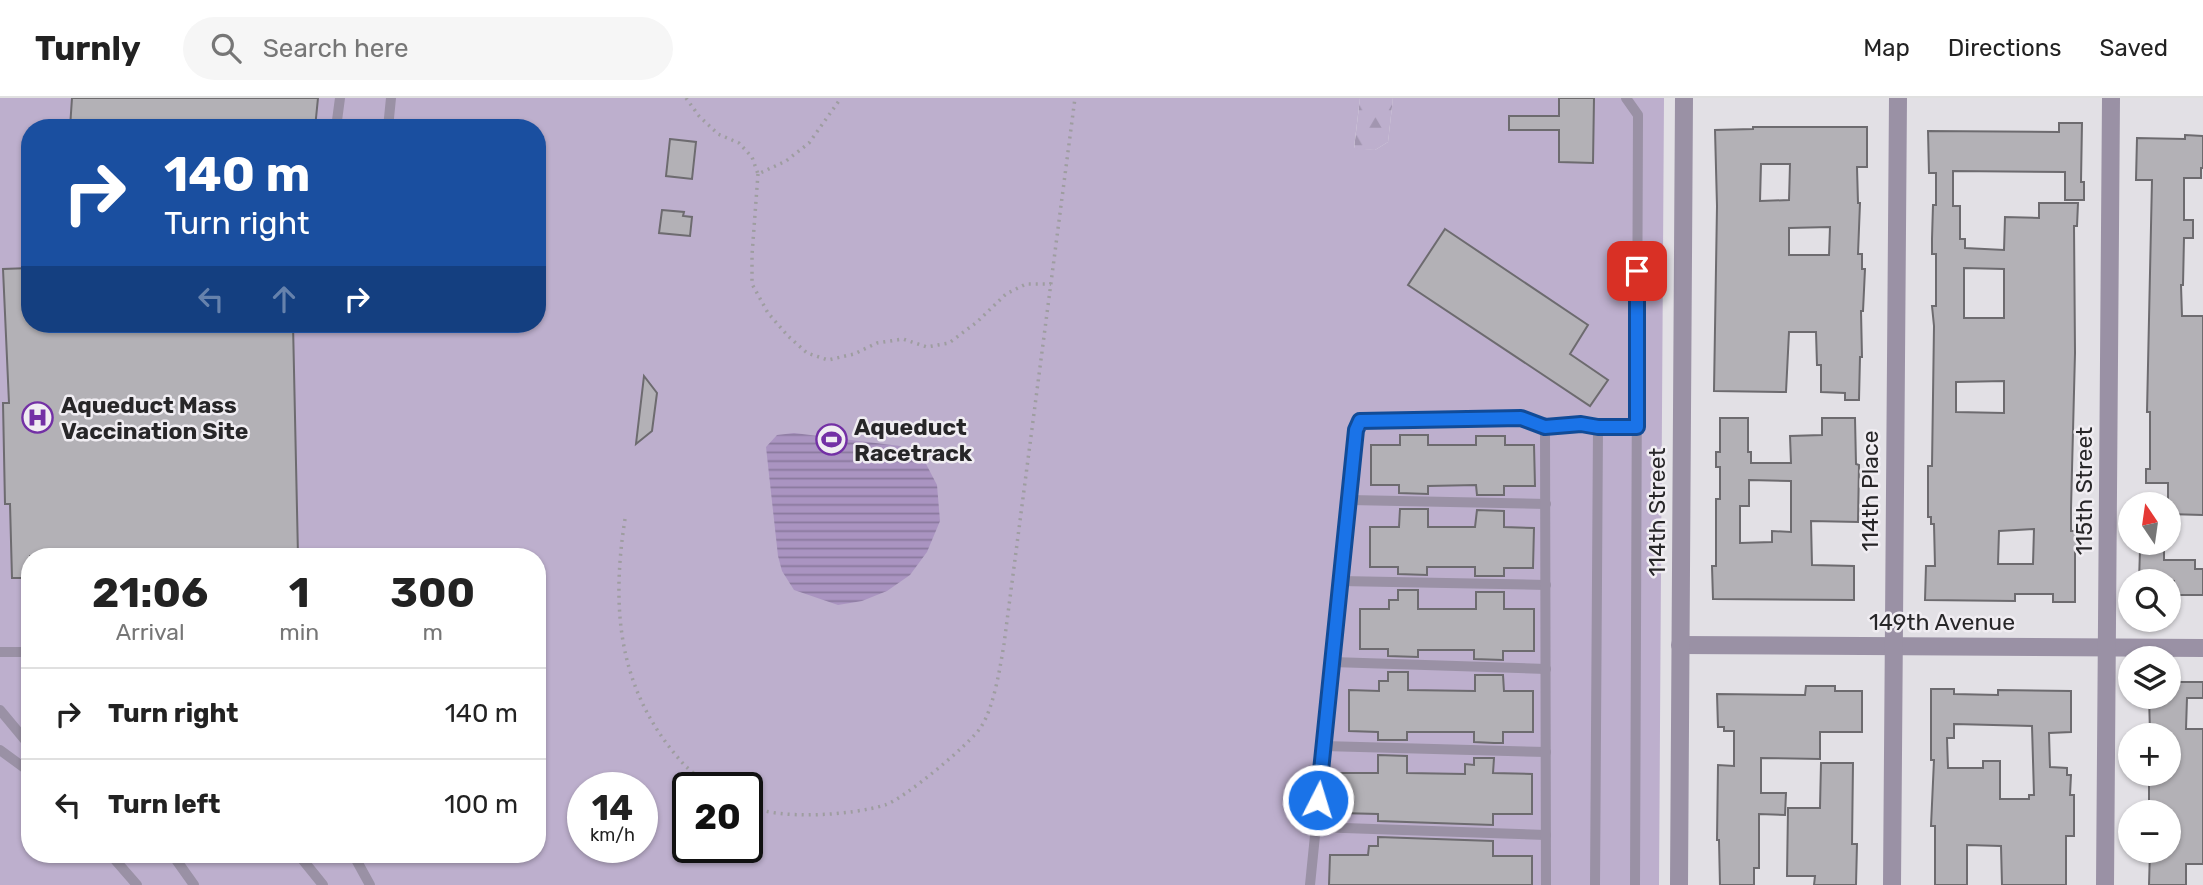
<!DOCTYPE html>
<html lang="en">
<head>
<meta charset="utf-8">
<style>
	:root { --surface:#fff; --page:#f6f6f6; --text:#222; --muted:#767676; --line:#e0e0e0 }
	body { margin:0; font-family:Rubik,sans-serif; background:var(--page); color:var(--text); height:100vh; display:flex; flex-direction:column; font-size:26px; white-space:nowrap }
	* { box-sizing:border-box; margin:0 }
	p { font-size:23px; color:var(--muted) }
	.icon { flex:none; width:38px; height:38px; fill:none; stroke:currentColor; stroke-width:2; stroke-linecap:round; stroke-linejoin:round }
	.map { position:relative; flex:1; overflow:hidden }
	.side { position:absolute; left:21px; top:450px; width:525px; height:315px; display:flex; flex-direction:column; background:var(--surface); border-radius:28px; box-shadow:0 2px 5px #0004 }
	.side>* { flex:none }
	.top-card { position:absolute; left:21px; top:21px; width:525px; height:214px; border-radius:28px; box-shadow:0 2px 5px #0004; background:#1a4fa0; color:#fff; overflow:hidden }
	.needle { width:46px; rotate:347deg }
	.controls { position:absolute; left:2118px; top:394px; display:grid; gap:14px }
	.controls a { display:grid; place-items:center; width:63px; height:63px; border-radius:50%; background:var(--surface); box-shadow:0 2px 5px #0004; font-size:35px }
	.speed { position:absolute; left:567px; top:674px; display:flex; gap:14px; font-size:35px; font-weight:700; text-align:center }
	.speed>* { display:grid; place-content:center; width:91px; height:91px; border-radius:50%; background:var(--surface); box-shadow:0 2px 5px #0004; line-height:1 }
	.speed small { font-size:18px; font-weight:400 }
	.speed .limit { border:4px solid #111; border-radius:10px; background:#fff; color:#111 }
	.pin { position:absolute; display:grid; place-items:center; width:60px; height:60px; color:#fff; margin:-30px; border-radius:14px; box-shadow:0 4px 10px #0006 }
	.me { position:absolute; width:77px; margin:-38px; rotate:5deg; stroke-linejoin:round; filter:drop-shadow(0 0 5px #0008) }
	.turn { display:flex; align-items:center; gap:24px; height:147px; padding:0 28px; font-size:32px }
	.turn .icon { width:91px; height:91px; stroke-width:2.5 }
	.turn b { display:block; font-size:49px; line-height:60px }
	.lanes { display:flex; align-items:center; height:66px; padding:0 28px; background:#0003; justify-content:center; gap:35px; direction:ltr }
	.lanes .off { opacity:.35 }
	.eta { display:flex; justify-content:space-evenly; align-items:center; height:119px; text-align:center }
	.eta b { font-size:42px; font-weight:700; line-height:49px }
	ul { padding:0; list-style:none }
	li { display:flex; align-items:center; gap:21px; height:91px; padding:0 28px; border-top:2px solid var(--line) }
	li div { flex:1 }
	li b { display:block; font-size:26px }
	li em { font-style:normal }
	header { display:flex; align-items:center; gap:42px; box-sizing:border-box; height:98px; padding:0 35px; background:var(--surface); border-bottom:2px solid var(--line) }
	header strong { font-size:33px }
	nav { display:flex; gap:38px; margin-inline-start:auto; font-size:24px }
	.search { width:490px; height:63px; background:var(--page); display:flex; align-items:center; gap:18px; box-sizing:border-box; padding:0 24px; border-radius:38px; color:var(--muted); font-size:26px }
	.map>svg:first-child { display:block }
</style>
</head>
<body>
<header>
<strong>Turnly</strong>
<div class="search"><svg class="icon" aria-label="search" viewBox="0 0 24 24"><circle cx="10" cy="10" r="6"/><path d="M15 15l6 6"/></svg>Search here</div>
<nav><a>Map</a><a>Directions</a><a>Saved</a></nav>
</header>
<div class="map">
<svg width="2203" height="787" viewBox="0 0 2203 787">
	<defs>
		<pattern id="forest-firs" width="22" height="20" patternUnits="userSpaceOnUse" patternTransform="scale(1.75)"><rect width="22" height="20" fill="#bdafcd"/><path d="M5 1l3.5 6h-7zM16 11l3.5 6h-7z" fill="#a296b0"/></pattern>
		<pattern id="water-rules" width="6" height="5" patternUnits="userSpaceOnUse" patternTransform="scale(1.75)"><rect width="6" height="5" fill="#aa94c1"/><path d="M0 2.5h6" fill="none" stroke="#8a799d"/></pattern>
	</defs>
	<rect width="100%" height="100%" fill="#e2e0e5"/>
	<!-- forest -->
	<path fill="url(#forest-firs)" d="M 1360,0 L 1393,0 L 1388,44 L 1375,52 L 1354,51 Z"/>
	<!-- pitch -->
	<path fill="#bdafcd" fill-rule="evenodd" d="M 0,0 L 1360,0 L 1354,50 L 1375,52 L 1388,44 L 1393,0 L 1664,0 L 1659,787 L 0,787 ZM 30,30 L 537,30 L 537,226 L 30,226 ZM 30,458 L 537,458 L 537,756 L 30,756 ZM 583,690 L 642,690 L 642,749 L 583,749 ZM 688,690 L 747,690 L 747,749 L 688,749 Z"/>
	<!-- water -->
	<path fill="url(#water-rules)" d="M 794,335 L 900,348 L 925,364 L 937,387 L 940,423 L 927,454 L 910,477 L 887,493 L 862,503 L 838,507 L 794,492 L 782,473 L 778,458 L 766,349 L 777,337 Z"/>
	<!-- building -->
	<g fill="#b3b1b6" stroke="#6d6b6f" stroke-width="2" fill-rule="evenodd">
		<path d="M 72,0 L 318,0 L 315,30 L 70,30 Z"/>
		<path d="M 1559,0 L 1594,0 L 1593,65 L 1559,64 L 1559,32 L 1509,32 L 1509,18 L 1559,18 Z"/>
		<path d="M 2059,25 L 2082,25 L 2081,84 L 2084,84 L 2084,102 L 2065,102 L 2065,74 L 1953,73 L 1953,108 L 1960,108 L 1960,141 L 1965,141 L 1965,150 L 2004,152 L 2005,119 L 2039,120 L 2039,105 L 2078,105 L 2077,128 L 2074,128 L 2075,255 L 2071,411 L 2071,433 L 2078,433 L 2078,449 L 2075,449 L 2075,504 L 2053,504 L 2053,496 L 2015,496 L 2015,503 L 1925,502 L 1926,468 L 1935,468 L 1934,426 L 1931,426 L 1931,419 L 1928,419 L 1928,368 L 1932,368 L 1934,228 L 1932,208 L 1936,208 L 1936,156 L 1932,156 L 1932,141 L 1933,107 L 1936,107 L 1936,75 L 1929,75 L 1928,33 L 2059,34 ZM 1964,170 L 2004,171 L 2004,220 L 1964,220 ZM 2004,283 L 2004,315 L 1956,314 L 1956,284 ZM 2034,431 L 2033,466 L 1998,466 L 1999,433 Z"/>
		<path d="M 1753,29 L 1867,29 L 1867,69 L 1857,69 L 1858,105 L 1860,105 L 1858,156 L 1862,156 L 1862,171 L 1865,171 L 1863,213 L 1861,213 L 1862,259 L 1860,259 L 1859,302 L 1845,302 L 1845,295 L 1821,294 L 1821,267 L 1817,267 L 1816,234 L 1789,234 L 1786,294 L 1714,293 L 1717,108 L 1715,32 L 1753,31 ZM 1761,66 L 1790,66 L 1789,102 L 1760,103 ZM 1830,129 L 1829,157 L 1789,157 L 1789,130 Z"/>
		<path d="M 2185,37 L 2203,38 L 2203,70 L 2201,70 L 2201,80 L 2184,80 L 2184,122 L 2193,122 L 2193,140 L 2184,140 L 2183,187 L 2181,187 L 2182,218 L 2203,218 L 2203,417 L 2168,416 L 2168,385 L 2146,385 L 2146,371 L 2150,371 L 2150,314 L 2147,314 L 2152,82 L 2136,82 L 2137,40 L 2185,41 Z"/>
		<path d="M 670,41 L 696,44 L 692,81 L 666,78 Z"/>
		<path d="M 662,112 L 684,114 L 683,118 L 692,119 L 690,138 L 659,135 Z"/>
		<path d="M 1445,131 L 1588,227 L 1570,256 L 1608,282 L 1590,308 L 1408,187 Z"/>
		<path d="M 30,170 L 30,226 L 293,226 L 298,458 L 30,458 L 30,480 L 12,480 L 10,406 L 5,406 L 3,305 L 9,305 L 3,171 Z"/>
		<path d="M 644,278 L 657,295 L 652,333 L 636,346 Z"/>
		<path d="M 1720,320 L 1748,320 L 1748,354 L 1751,354 L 1751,365 L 1791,365 L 1790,338 L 1822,337 L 1822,320 L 1855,320 L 1856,366 L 1859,367 L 1858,424 L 1811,423 L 1812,467 L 1854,468 L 1854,502 L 1713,501 L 1712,468 L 1716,468 L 1716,401 L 1720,401 L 1720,369 L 1716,369 L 1716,354 L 1720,354 ZM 1749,382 L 1791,383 L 1791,434 L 1772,433 L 1772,444 L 1740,445 L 1740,408 L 1749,408 Z"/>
		<path d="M 1400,337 L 1428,337 L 1428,347 L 1476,347 L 1476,338 L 1505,338 L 1505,347 L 1534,347 L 1535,388 L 1504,388 L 1504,397 L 1477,397 L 1476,387 L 1428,388 L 1428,396 L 1399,395 L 1399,387 L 1371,387 L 1371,347 L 1400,347 Z"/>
		<path d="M 1400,411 L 1428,411 L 1428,429 L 1475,429 L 1477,412 L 1504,413 L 1504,429 L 1534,430 L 1533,470 L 1504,470 L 1504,478 L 1475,478 L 1475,469 L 1427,469 L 1427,477 L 1398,476 L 1398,469 L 1370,469 L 1370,429 L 1399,429 Z"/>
		<path d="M 2140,452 L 2164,452 L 2164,462 L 2195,462 L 2195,471 L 2203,471 L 2203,497 L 2174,497 L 2174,483 L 2139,483 Z"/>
		<path d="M 1398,492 L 1418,492 L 1418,511 L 1476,511 L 1476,494 L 1504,494 L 1504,511 L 1534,511 L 1534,553 L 1503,553 L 1503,562 L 1474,561 L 1474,552 L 1418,552 L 1418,559 L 1388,558 L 1388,551 L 1360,551 L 1360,511 L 1389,511 L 1389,502 L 1398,502 Z"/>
		<path d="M 1388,574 L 1408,574 L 1408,592 L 1475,593 L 1475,577 L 1503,577 L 1504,593 L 1533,593 L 1533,634 L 1503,634 L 1503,645 L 1494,645 L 1474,644 L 1474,634 L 1407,634 L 1407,642 L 1378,642 L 1378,634 L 1349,633 L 1349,592 L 1379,593 L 1379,583 L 1388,583 Z"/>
		<path d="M 2168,584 L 2203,584 L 2203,600 L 2187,600 L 2186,631 L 2203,631 L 2203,766 L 2186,766 L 2186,787 L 2149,787 L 2150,752 L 2168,752 L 2168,714 L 2149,714 L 2149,677 L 2168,677 L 2168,635 L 2150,635 L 2149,598 L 2168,598 Z"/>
		<path d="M 1806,588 L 1835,588 L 1835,593 L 1862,593 L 1862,634 L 1820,634 L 1820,661 L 1761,660 L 1761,695 L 1786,695 L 1785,717 L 1759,716 L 1759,770 L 1754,770 L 1754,787 L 1720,787 L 1719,742 L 1717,742 L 1718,667 L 1734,668 L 1734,633 L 1724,633 L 1724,629 L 1718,629 L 1717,596 L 1805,597 Z"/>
		<path d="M 1931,591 L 1954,591 L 1954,596 L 1998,597 L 1998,592 L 2071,593 L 2071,634 L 2049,635 L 2050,669 L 2067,670 L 2067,677 L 2071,677 L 2070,697 L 2074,697 L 2074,738 L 2066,738 L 2066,787 L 2002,787 L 2001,748 L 1967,747 L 1967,787 L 1935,787 L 1935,728 L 1931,728 L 1934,662 L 1931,662 ZM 1954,626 L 2032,628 L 2034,697 L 2029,697 L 2029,701 L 2000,701 L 2000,663 L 1983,663 L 1983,670 L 1948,670 L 1947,640 L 1954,640 Z"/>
		<path d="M 1378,657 L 1407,658 L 1407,675 L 1465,676 L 1465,666 L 1474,667 L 1474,660 L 1494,660 L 1493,675 L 1532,676 L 1532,716 L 1493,716 L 1493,727 L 1378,723 L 1378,716 L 1339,715 L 1339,675 L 1378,675 Z"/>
		<path d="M 1821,665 L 1853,665 L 1852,746 L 1857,746 L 1856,787 L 1814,787 L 1815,778 L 1787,778 L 1788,710 L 1820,710 Z"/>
		<path d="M 1378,739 L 1493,743 L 1493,758 L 1532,758 L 1532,787 L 1329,787 L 1330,757 L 1368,757 L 1369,748 L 1378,748 Z"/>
	</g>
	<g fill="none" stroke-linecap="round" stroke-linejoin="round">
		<!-- path -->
		<g stroke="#9e9da0" stroke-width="3.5" stroke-dasharray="2 5" stroke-linecap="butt">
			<path d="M 686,0 L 699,18 L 718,36 L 739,45 L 752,59 L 758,76 L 786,63 L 809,45 L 841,0"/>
			<path d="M 758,76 L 752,157 L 752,186 L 768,215 L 788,238 L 807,255 L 828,262 L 854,256 L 877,245 L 903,241 L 927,249 L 949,245 L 977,224 L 1006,196 L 1026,186 L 1051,186"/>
			<path d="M 625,421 C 611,511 618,591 680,662 C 689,673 702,681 712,690"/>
			<path d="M 747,707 C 779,723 852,717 885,707 C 904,701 970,646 981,629 C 994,609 1000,570 1004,546 L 1075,0"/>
		</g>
		<!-- lane -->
		<g stroke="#9a91a5" stroke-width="10">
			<path d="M 1626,0 L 1638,17 L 1635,787"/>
			<path d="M 336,30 L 340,0"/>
			<path d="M 388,30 L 391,0"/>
			<path d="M 1545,329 L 1581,326 L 1598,329"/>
			<path d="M 1349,402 L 1546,406"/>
			<path d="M 1340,483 L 1546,487"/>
			<path d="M 0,554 L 30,554"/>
			<path d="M 1332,564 L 1546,571"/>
			<path d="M 0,612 L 30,648"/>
			<path d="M 1323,648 L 1546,654"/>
			<path d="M 0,652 L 30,674"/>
			<path d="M 1315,729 L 1546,737"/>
			<path d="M 110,756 L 137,787"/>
			<path d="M 172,756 L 194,787"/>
			<path d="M 298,756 L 323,787"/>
			<path d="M 353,756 L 370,787"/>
			<path d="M 1310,787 L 1356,332 L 1360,323 L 1521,320 L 1545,329 L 1546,787"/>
			<path d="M 1595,787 L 1598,329 L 1637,329"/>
		</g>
		<!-- street -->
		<g stroke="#9a91a5" stroke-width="18">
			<path d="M 1680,547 L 2203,550"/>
			<path d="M 1679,787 L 1684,0"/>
			<path d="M 1892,787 L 1898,0"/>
			<path d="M 2105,787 L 2111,0"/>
		</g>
	</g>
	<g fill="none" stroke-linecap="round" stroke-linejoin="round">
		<defs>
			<path id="route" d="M 1318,702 L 1356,332 L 1360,323 L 1521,320 L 1545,329 L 1581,326 L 1598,329 L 1637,329 L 1637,173"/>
		</defs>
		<!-- route casing -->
		<use href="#route" stroke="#114b97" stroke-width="18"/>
		<!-- route -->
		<use href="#route" stroke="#1a73e8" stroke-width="12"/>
	</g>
	<!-- icons -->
	<defs>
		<symbol id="hospital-ring" viewBox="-11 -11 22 22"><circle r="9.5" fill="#f0edf2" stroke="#7330a5" stroke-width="1.5"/><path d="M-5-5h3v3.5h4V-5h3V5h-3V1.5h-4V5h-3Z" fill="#7330a5"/></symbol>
		<symbol id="stadium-ring" viewBox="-11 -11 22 22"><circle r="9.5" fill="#f0edf2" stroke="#7330a5" stroke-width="1.5"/><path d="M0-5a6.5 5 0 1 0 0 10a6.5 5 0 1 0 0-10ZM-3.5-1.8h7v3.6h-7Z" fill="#7330a5"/></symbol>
	</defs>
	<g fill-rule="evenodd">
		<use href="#hospital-ring" x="20" y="302" width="35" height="35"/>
		<use href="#stadium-ring" x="814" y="324" width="35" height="35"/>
	</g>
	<g text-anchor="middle" stroke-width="5" stroke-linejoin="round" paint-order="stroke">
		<!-- poi labels -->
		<g font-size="23" font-weight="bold" fill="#272628" stroke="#f0edf2" text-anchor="start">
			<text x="61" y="315">Aqueduct Mass<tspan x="61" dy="26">Vaccination Site</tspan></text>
			<text x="854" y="337">Aqueduct<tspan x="854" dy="26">Racetrack</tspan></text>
		</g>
		<!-- street labels -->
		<g font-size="23" fill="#272628" stroke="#f0edf2">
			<text transform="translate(1870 393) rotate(-90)" y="8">114th Place</text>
			<text transform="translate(2084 393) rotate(-90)" y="8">115th Street</text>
			<text transform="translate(1657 414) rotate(-90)" y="8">114th Street</text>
			<text x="1942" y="532">149th Avenue</text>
		</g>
	</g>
</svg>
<div class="controls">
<a><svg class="needle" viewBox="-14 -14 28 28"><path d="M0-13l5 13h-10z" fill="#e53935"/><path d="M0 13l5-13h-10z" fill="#767676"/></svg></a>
<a><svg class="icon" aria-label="search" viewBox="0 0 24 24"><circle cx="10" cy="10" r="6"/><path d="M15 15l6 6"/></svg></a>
<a><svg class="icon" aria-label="layers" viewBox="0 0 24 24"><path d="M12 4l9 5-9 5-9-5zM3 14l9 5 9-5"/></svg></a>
<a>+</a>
<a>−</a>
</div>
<div class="speed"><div>14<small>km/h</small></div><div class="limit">20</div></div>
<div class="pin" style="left:1637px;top:173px;background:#d93025"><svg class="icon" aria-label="arrive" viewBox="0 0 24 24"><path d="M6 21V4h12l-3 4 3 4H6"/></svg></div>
<svg class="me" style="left:1318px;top:702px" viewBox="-20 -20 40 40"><circle r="17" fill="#1a73e8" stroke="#fff" stroke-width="3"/><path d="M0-11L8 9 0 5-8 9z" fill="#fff"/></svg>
<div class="top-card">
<div class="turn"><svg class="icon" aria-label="right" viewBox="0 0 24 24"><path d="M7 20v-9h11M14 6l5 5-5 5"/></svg><div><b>140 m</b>Turn right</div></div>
<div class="lanes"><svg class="icon off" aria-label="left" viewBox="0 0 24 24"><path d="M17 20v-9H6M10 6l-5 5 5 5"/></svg><svg class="icon off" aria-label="ahead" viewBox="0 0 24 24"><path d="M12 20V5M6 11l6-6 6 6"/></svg><svg class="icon" aria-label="right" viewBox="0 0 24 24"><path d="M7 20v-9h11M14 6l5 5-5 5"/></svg></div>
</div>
<section class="side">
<div class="eta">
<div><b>21:06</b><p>Arrival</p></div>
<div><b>1</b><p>min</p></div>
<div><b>300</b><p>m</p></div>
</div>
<ul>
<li><svg class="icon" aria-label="right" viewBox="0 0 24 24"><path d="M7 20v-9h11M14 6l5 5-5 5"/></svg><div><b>Turn right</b></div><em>140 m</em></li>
<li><svg class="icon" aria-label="left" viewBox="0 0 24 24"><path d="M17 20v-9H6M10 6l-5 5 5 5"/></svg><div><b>Turn left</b></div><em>100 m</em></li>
</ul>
</section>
</div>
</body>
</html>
